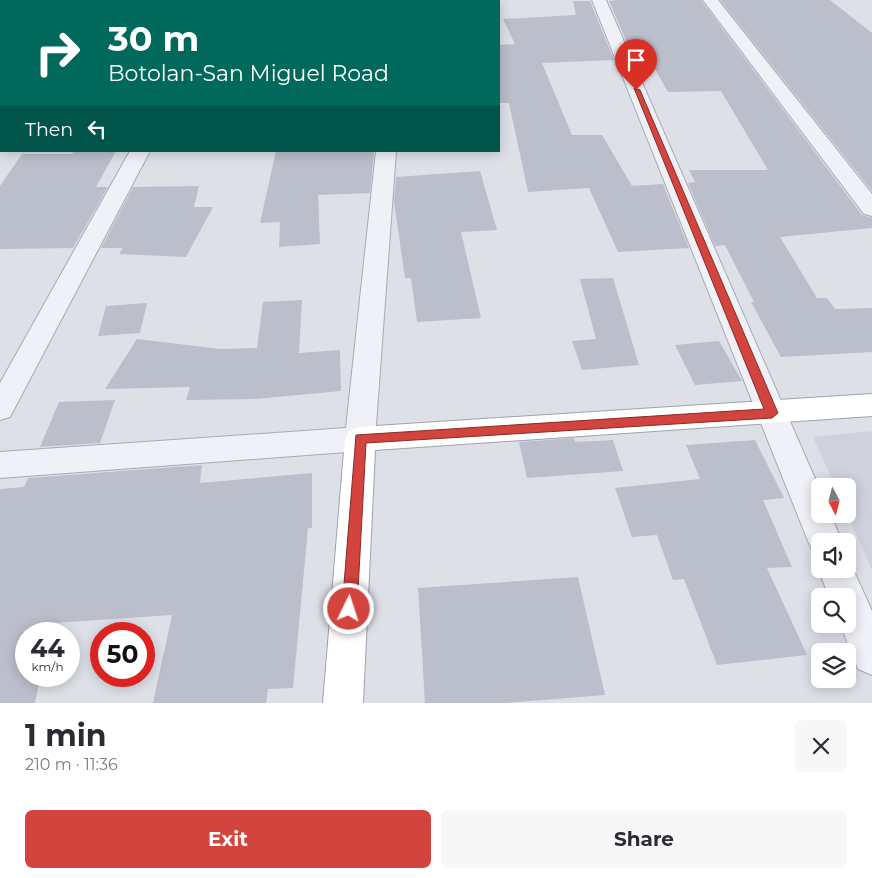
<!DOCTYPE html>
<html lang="en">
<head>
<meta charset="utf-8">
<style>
	:root { --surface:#fff; --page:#f7f7f7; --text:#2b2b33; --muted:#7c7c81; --accent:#d2443d }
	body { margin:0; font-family:Montserrat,sans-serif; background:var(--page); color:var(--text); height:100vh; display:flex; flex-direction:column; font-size:19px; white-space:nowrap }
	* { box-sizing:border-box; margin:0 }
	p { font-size:16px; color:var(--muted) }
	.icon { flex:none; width:28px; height:28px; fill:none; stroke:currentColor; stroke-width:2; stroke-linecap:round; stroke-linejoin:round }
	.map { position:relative; height:703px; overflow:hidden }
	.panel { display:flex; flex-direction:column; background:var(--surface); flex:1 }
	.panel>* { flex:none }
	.guide { position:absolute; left:0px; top:0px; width:500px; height:152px; box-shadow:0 2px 12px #0003; background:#00695c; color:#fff; overflow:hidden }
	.needle { width:32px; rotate:173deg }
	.buttons { position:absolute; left:811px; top:478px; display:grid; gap:10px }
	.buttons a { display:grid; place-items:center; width:45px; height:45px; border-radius:8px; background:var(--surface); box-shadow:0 2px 12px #0003; font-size:25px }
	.speed { position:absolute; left:15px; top:622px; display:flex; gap:10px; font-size:25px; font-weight:700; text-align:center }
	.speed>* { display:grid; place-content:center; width:65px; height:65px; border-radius:50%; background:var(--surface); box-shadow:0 2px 12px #0003; line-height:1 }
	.speed small { font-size:12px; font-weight:400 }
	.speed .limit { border:8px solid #d22; background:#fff; color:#111 }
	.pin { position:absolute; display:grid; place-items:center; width:42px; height:42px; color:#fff; margin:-51px -21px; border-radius:50% 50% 50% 0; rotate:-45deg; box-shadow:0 0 5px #0007 }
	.pin .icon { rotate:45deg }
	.me { position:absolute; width:55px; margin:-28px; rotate:4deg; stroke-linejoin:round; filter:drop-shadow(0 0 4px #0008) }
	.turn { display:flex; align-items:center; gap:18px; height:105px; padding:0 25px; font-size:22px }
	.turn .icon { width:65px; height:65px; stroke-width:2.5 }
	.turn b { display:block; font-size:35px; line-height:42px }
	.then { display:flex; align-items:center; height:48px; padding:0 25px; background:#0003; gap:10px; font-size:19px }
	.round { display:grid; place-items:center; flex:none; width:52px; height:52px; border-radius:8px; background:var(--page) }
	.summary { display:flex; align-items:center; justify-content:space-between; height:85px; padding:0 25px }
	h1 { font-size:30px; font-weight:700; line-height:38px }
	.primary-button { display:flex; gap:10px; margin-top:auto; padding:10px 25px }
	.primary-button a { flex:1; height:58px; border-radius:8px; background:var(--accent); color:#fff; font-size:20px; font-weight:700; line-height:58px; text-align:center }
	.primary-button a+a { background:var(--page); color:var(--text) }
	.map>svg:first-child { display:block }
</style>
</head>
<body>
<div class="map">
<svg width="872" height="703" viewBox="0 0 872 703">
	<rect width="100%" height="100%" fill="#dee0e8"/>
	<!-- built -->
	<path fill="#cfd2dd" d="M 872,431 L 872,570 L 847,514 L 848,486 L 835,486 L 813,437 Z"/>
	<!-- building -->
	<g fill="#bbbecb">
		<path d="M 617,0 L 701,0 L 862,215 L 872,218 L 872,228 L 780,237 L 817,298 L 827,298 L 835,309 L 872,308 L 872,352 L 781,357 L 751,302 L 754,302 L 725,245 L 715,246 L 688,183 L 695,182 L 689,170 L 768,170 L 721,91 L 668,92 L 652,64 L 643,64 L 640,59 L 634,59 L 609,1 Z"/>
		<path d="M 720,0 L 830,0 L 872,33 L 872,191 Z"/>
		<path d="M 573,1 L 590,1 L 614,60 L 542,63 L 572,135 L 602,135 L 632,186 L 663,184 L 689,248 L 618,252 L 589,188 L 528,192 L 509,103 L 499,103 L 499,45 L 515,44 L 503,19 L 576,15 Z"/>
		<path d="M 74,151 L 116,151 L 96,187 L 108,187 L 73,248 L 0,249 L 0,186 L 22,154 L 72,154 Z"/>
		<path d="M 276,151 L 374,152 L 370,193 L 318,195 L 320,244 L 279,247 L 280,222 L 260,223 Z"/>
		<path d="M 480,171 L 497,230 L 461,232 L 481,318 L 417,322 L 411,278 L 405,278 L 394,202 L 396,177 Z"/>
		<path d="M 199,186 L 194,207 L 213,207 L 186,257 L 119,254 L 123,248 L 101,248 L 133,187 Z"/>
		<path d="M 613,278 L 639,365 L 582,370 L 572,341 L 596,339 L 580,279 Z"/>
		<path d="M 302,300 L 299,353 L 340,350 L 341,391 L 255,399 L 186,400 L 190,387 L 105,389 L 137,339 L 220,349 L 257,348 L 263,302 Z"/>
		<path d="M 147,303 L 140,333 L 98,336 L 106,306 Z"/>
		<path d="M 719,341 L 742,381 L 695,385 L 675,345 Z"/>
		<path d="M 115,400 L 100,443 L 40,447 L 59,402 Z"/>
		<path d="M 574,438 L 575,442 L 613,440 L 623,471 L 527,478 L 519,442 Z"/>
		<path d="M 755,440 L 784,498 L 763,500 L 792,567 L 767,568 L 807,655 L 717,665 L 684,579 L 673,580 L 657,535 L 632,537 L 615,488 L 700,479 L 686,445 Z"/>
		<path d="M 202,465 L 200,483 L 312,473 L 312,528 L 308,528 L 293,688 L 268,689 L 266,703 L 153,703 L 172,615 L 54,623 L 52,634 L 26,634 L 26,676 L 41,676 L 35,703 L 0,703 L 0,489 L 24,487 L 28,478 Z"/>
		<path d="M 578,577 L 605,695 L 506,703 L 425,703 L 418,588 Z"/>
	</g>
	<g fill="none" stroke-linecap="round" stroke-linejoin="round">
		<defs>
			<g id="minor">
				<rect x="214" y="0" width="14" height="1"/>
				<rect x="393" y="0" width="14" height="1"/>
				<path d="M 592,0 L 606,0 L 820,490 L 820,514 L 830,514 L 842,541 L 820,541 L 820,554 L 813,552 L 808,541 Z"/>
				<path d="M 703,0 L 718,0 L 872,194 L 872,216 L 864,214 Z"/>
				<path d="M 130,151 L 150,151 L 10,417 L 0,420 L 0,383 Z"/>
				<path d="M 376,151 L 396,151 L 375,439 L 371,447 L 360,451 L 0,478 L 0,452 L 346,428 Z"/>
				<path d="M 848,558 L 872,611 L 872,675 L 858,669 L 840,624 L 848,624 L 848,596 L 829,596 L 818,569 L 820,565 L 820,569 L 848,569 Z"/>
			</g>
			<path id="major" d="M 872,394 L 872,416 L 375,450 L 363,703 L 323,703 L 345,439 L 349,431 L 360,427 Z"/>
		</defs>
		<!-- minor casing -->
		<use href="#minor" stroke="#a7aab5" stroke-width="2"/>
		<!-- major casing -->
		<use href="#major" stroke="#9da1b4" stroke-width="2"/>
		<!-- minor -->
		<use href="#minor" fill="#f0f1f6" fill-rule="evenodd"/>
		<!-- major -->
		<use href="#major" fill="#fff" fill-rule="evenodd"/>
	</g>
	<!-- route -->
	<path fill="#d2443d" stroke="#882c28" d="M 634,88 L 640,90 L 778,413 L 772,418 L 366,443 L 357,609 L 355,614 L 349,616 L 344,614 L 342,609 L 356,435 L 764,409 Z"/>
</svg>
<div class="buttons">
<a><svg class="needle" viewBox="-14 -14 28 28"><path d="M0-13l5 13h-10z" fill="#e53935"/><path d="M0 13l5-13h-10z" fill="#7c7c81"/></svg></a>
<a><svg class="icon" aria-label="sound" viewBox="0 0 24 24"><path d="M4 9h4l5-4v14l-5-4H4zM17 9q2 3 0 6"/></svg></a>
<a><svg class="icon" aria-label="search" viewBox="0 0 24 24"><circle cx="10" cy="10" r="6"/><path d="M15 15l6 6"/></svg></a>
<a><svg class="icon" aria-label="layers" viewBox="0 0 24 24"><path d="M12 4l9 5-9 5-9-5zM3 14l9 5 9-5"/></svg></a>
</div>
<div class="speed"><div>44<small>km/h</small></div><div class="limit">50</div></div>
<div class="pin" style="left:636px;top:90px;background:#d93025"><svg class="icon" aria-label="arrive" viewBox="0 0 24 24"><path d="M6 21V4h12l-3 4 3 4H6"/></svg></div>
<svg class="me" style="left:349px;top:609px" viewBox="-20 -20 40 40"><circle r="17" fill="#d2443d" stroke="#fff" stroke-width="3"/><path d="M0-11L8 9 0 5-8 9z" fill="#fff"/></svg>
<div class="guide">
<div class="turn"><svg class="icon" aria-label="right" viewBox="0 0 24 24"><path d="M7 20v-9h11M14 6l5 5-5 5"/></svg><div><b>30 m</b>Botolan-San Miguel Road</div></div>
<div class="then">Then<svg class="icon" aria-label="left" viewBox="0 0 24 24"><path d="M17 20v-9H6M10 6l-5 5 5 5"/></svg></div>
</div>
</div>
<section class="panel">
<div class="summary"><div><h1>1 min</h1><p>210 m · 11:36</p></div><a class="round"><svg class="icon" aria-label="close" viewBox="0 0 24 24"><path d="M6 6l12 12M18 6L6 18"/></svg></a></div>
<div class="primary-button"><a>Exit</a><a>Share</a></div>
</section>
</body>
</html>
